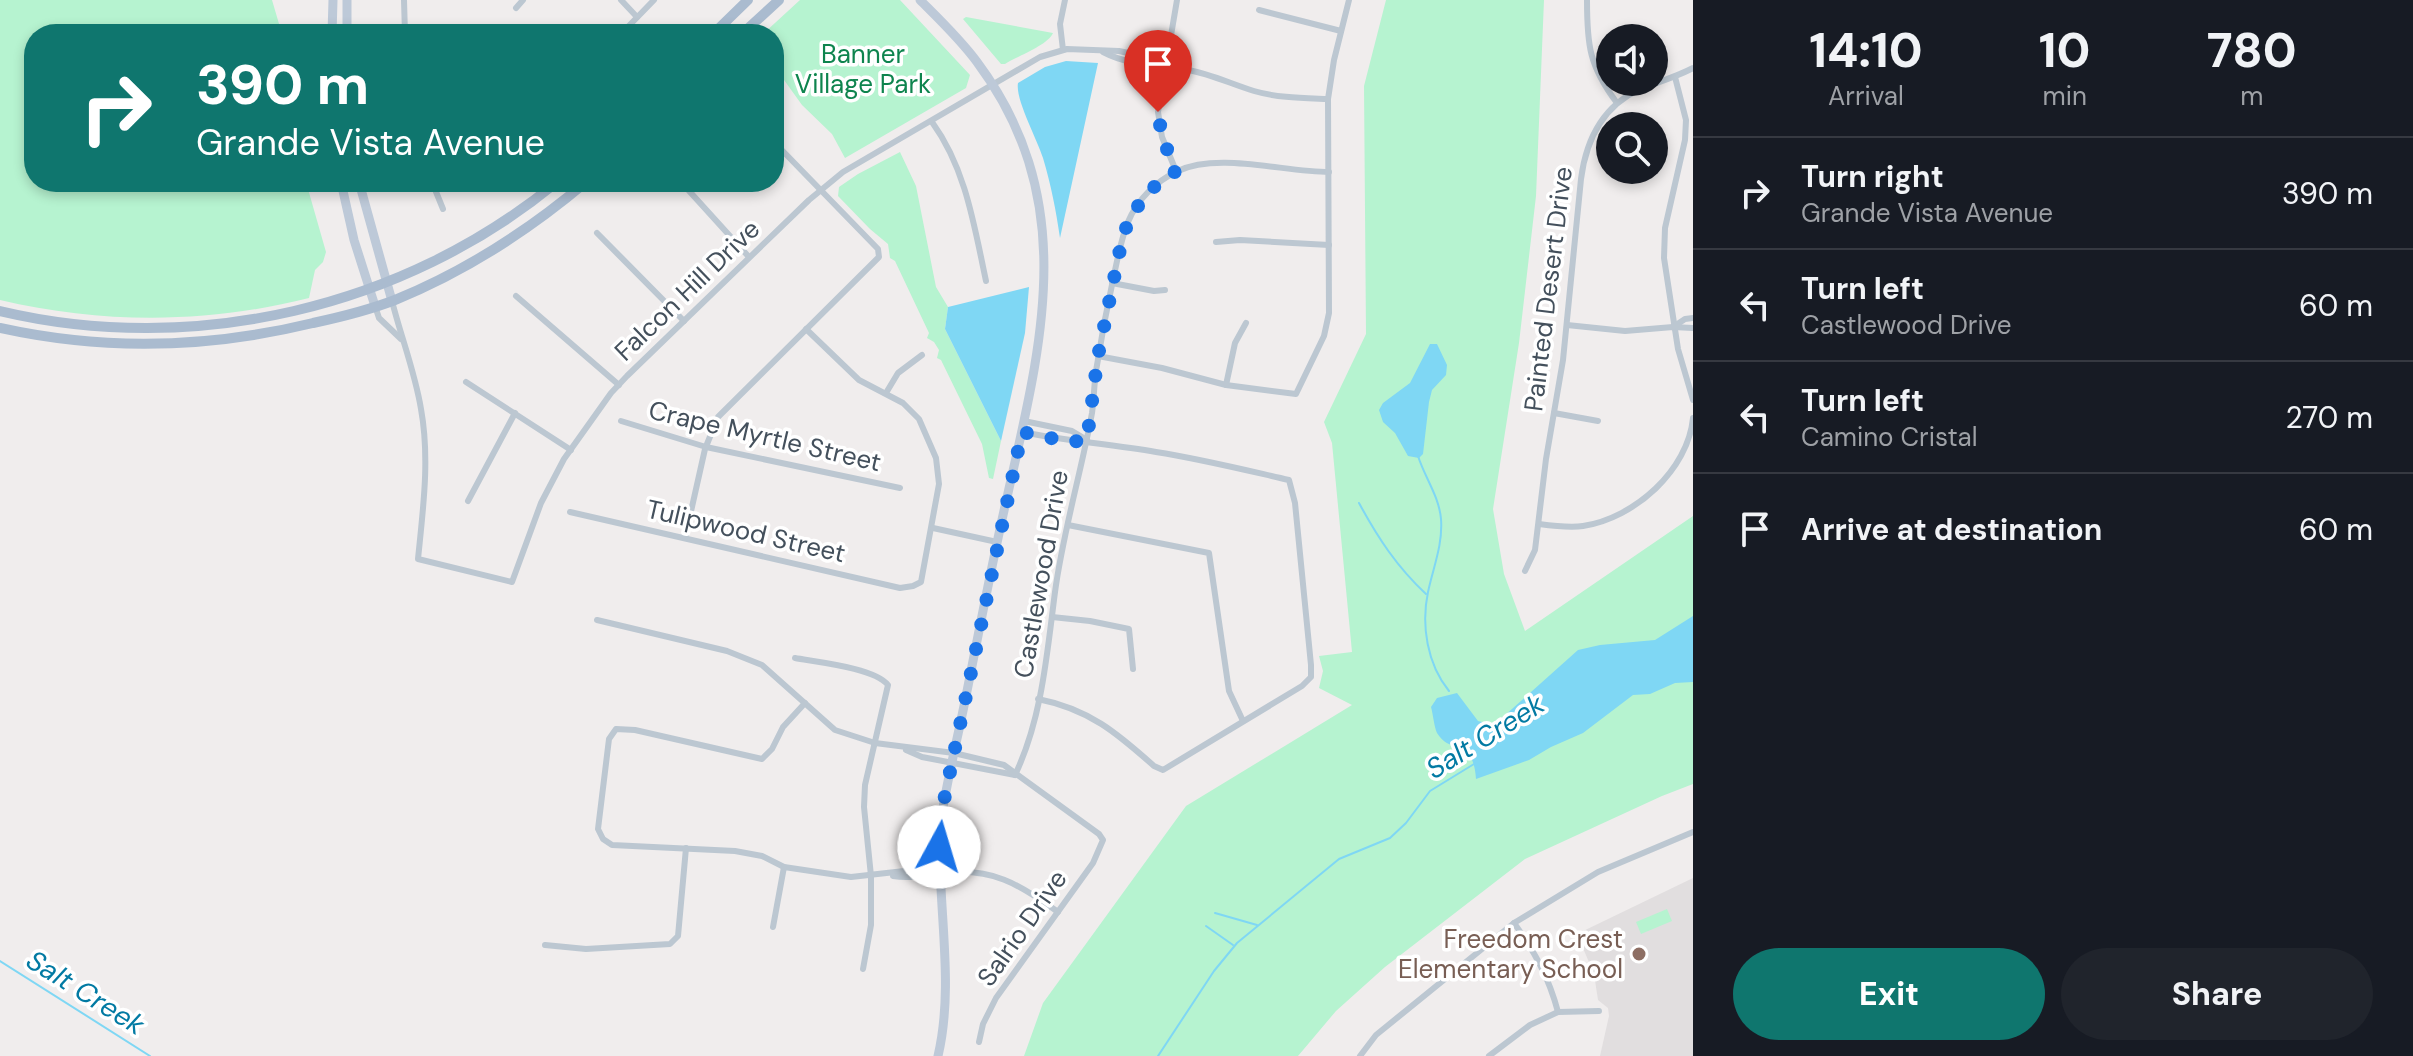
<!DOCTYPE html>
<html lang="en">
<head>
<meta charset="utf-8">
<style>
	:root { --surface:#171b24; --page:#20242c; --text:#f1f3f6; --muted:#9ea1a6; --line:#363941; --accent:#0f766e }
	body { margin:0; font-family:"DM Sans",sans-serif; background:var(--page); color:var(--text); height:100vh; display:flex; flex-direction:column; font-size:30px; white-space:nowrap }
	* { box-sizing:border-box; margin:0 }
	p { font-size:26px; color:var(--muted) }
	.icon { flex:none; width:44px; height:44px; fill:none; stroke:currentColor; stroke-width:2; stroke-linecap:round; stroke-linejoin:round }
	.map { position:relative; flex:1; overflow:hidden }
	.details { display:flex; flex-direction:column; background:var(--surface); width:720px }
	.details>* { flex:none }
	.banner { position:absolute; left:24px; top:24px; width:760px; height:168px; border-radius:32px; box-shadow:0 4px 12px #0003; background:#0f766e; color:#fff; overflow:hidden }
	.controls { position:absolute; left:1596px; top:24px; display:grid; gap:16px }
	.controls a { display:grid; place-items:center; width:72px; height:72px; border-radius:50%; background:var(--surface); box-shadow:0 4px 12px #0003; font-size:40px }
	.pin { position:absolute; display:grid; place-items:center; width:68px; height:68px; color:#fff; margin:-82px -34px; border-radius:50% 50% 50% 0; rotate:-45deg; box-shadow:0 0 8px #0007 }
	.pin .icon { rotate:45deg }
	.me { position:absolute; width:88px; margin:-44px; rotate:6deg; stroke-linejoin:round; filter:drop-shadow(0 0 6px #0008) }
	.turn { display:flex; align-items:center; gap:28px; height:168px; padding:0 40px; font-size:36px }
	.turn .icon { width:104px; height:104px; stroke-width:2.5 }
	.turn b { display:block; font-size:56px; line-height:68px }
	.eta { display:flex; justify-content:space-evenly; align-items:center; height:136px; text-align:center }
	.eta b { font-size:48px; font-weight:800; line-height:56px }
	.primary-button { display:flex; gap:16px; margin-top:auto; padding:16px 40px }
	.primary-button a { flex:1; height:92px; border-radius:48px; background:var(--accent); color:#fff; font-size:32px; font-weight:800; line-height:92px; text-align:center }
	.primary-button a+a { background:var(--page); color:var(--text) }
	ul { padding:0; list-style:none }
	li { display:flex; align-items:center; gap:24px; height:112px; padding:0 40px; border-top:2px solid var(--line) }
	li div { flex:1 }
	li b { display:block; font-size:30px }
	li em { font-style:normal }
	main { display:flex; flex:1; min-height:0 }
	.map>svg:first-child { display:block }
</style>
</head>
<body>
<main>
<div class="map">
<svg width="1693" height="1056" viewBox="0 0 1693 1056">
	<rect width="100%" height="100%" fill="#f0eded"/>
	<!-- education -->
	<path fill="#e1dedf" d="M 1693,878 L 1693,1056 L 1600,1056 L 1609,1016 L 1608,1008 L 1598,1000 L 1594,974 L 1577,934 Z"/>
	<!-- green -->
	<g fill="#b6f3d0">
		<path d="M 0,0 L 272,0 L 282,34 L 34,34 L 34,182 L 306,182 L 326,252 L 323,262 L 315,270 L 309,298 C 206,324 103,324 0,300 Z"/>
		<path d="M 800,0 L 900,0 L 970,75 L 966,88 L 845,158 L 832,134 L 802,105 L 774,66 L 774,34 L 763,34 Z"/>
		<path d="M 1386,0 L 1544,0 L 1536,196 L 1519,343 L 1493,509 L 1504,574 L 1525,631 L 1693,516 L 1693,784 L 1662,796 L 1525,859 L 1385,967 L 1336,1011 L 1298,1056 L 1024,1056 L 1043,1003 L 1186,806 L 1352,705 L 1319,688 L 1323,671 L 1319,656 L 1352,652 L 1332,443 L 1324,422 L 1366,334 L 1364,86 Z"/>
		<path d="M 966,17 L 1053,33 C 1048,45 1018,56 1005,64 L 1001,64 L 963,19 Z"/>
		<path d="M 900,152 L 916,186 L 936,287 L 948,307 L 945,329 L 1001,441 L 993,479 L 989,478 L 982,444 L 941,360 L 937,358 L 939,350 L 934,342 L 927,338 L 929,333 L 895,261 L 890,258 L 888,244 L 870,229 L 838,196 L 839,187 L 858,174 Z"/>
		<path d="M 1667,909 L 1672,921 L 1641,934 L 1636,922 Z"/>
	</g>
	<!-- water -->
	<g fill="#7fd7f4">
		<path d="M 1066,61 L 1098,63 L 1060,238 C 1056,210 1051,185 1043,158 C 1037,139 1015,99 1018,83 L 1045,67 Z"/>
		<path d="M 1029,287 L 1025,333 L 1001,441 L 945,329 L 948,307 Z"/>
		<path d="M 1430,344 L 1437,344 L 1447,365 L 1446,375 L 1432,390 L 1429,402 L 1423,454 L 1419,458 L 1408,456 L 1395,433 L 1383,422 L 1379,410 L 1383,403 L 1410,383 Z"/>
		<path d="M 1693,616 L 1693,682 L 1675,683 L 1650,694 L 1633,695 L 1583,733 L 1551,747 L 1529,760 L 1476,779 C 1473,736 1451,756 1437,733 C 1434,726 1433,714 1431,707 L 1437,698 L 1457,693 L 1478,721 L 1494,725 L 1578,650 L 1600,645 L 1655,640 Z"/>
	</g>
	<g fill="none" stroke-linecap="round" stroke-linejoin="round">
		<!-- stream -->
		<g stroke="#7fd7f4" stroke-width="2">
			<path d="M 1418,456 C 1425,478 1439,496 1441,519 C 1443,545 1433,568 1428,592 C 1421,625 1427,664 1449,691"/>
			<path d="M 1359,503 C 1378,538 1397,567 1426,594"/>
			<path d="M 1215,913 L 1257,925"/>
			<path d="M 1206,926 L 1233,945"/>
			<path d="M 0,961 L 150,1056"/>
			<path d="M 1158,1056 L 1214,971 L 1237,943 L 1339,859 L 1390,838 L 1406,823 L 1430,791 L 1474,764"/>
		</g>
		<!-- street -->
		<g stroke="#bcc7d1" stroke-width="6">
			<path d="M 404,0 L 405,34"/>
			<path d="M 621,0 L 637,17"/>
			<path d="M 1587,0 C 1587,45 1589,66 1617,103"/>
			<path d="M 516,8 L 523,0"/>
			<path d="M 1259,10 L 1341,31"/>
			<path d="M 621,34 L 654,0"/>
			<path d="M 1063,50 L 1060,24 L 1065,0"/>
			<path d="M 1103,52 C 1132,67 1157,63 1188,70 C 1211,74 1231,84 1254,91 C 1278,98 1303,98 1328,99"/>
			<path d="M 1675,77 L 1686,120 L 1685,140 L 1665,228 L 1664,258 L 1678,349 L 1693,400"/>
			<path d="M 932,122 C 966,169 974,225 986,281"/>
			<path d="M 1176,171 L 1162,137 L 1158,112 L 1177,0"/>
			<path d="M 432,182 L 443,209"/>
			<path d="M 681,182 L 749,257"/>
			<path d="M 597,233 L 684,321"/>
			<path d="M 1216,242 L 1240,240 L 1329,245"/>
			<path d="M 1112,283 L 1154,291 L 1165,290"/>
			<path d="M 516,296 L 619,385"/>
			<path d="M 392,301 C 401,337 415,372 421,409 C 430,459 423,509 418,559 L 512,582 L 541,503 L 564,459 L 611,393 L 627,376 L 809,200 L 843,172 L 1040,57 L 1067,49 L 1119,51 L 1152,58 L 1166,66"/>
			<path d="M 375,306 L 379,318 L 401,339"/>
			<path d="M 1567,325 L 1625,331 L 1673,327 L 1693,328"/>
			<path d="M 1673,327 L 1685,319 L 1693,318"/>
			<path d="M 1098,356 L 1162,368 L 1226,385 L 1296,394 L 1324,336 L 1329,313 L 1328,99 L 1334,60 L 1349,0"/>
			<path d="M 466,382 L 571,450"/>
			<path d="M 1226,385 L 1235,343 L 1246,323"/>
			<path d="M 886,393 L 898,373 L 922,355"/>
			<path d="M 1554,413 L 1598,421"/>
			<path d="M 621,421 L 706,447 L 900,488"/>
			<path d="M 1024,421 L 1072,431 L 1087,440"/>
			<path d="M 1022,432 C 1066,441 1111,444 1156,452 C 1201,459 1245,470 1289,480 L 1295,503 L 1311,665 L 1311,677 L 1302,686 L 1163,770 L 1154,766 C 1117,733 1089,709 1038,699"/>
			<path d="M 468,501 L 515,413"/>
			<path d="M 570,512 L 900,588 L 913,586 L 921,582 L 939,484 L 936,458 L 919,419 L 903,403 L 859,380 L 806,329"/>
			<path d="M 1539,524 C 1554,526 1569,528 1583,526 C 1635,518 1688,470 1693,418"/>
			<path d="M 1068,525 L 1209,553 L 1229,691 L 1243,721"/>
			<path d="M 933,528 L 997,542"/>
			<path d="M 685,538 L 705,449 L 718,417 L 879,257 L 878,249 L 774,142"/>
			<path d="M 1525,571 L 1535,550 L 1546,459 L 1563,360 L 1581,179 C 1586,140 1603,106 1640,89 C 1658,82 1676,77 1693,68"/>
			<path d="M 1052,617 L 1090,621 L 1129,629 L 1133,669"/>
			<path d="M 597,620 L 727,651 L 762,665 L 835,730 L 875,743 L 954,753 L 1004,765 L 1099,834 L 1103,840 L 1093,863 L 996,998 L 983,1024 L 979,1042"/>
			<path d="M 795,658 C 817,662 875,668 888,685 L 865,785 L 864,807 L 871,876 L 871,925 L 863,969"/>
			<path d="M 805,703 L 783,727 L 772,749 L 762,759 L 635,730 L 616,729 L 609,739 L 598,829 L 603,839 L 612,845 L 735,851 L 762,856 L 784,867 L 851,877 L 922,869 L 939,873"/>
			<path d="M 906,750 L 922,757 L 1015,775"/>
			<path d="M 1015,775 C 1042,719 1047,653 1055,592 C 1063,532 1081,473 1092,413 C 1094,399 1094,385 1096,371 C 1101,339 1107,307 1114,275 C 1118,257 1121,239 1128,222 C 1137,200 1156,181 1178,171 C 1218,152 1284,172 1329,172"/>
			<path d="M 893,876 C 911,879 924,875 942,873 C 992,867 1019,884 1058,912"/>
			<path d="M 1514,923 C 1535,952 1549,978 1558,1012"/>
			<path d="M 773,927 L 784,867"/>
			<path d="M 545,945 L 586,949 L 670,944 L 678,936 L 686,848"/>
			<path d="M 1360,1056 L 1376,1035 L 1514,923 L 1598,872 L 1693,832"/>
			<path d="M 1489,1056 L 1530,1025 L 1558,1012 L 1599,1011"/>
		</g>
		<!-- secondary -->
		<g stroke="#bdc9d8" stroke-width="9">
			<path d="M 347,0 L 347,34"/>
			<path d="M 920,0 C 940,20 961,40 977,62 C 1080,200 1042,342 1008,493 C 992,562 979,632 965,701 C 957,741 947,780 941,820 C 935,898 956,979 938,1056"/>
			<path d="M 332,34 L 333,0"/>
			<path d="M 341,182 L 354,240 L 375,306"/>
			<path d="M 359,182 L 392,301"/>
		</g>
		<!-- primary -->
		<g stroke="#aabbcf" stroke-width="10">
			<path d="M 713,34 L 748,0"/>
			<path d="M 742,34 L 779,0"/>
			<path d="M 0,311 C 194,357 404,308 557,182"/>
			<path d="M 0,328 C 104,351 210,348 313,323 C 341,317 369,310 395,300 C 466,271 528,231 586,182"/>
		</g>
	</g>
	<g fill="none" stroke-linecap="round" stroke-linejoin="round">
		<!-- route -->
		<path stroke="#1a73e8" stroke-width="14" stroke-dasharray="0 25.2" d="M 939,847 L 943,805 L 1022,432 L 1070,442 L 1087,440 L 1098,356 L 1123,235 L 1132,214 L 1150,190 L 1176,171 L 1162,137 L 1158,112"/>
	</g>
	<!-- markers -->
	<circle fill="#8d6e63" stroke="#fff" stroke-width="3" cx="1639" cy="954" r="8"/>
	<g text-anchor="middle" stroke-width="7" stroke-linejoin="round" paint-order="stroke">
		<!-- park labels -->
		<g font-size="26" fill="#0e844e" stroke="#fff">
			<text x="863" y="63">Banner<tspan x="863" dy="30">Village Park</tspan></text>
		</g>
		<!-- street labels -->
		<g font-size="26" fill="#44505c" stroke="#fff">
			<text transform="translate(1548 289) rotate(-83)" y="9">Painted Desert Drive</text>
			<text transform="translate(687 290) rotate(-44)" y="9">Falcon Hill Drive</text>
			<text transform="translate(765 436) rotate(13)" y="9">Crape Myrtle Street</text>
			<text transform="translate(746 531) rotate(13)" y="9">Tulipwood Street</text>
			<text transform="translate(1041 574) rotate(-80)" y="9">Castlewood Drive</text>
			<text transform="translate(1022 928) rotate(-55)" y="9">Salrio Drive</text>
		</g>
		<!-- education labels -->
		<g font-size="26" fill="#785e54" stroke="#fff" text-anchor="end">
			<text x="1623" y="948">Freedom Crest<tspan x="1623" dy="30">Elementary School</tspan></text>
		</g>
		<!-- water labels -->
		<g font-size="28" font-style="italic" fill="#027aa3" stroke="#fff">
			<text transform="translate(1485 736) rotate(-32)" y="10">Salt Creek</text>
			<text transform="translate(86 992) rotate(32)" y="10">Salt Creek</text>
		</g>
	</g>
</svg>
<div class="controls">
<a><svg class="icon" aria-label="sound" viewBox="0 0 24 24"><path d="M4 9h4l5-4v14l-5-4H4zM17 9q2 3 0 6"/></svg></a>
<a><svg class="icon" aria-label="search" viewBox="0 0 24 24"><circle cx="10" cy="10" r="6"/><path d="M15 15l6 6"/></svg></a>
</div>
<div class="pin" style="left:1158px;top:112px;background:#d93025"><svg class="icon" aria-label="arrive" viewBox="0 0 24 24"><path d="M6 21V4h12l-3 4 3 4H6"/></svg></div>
<svg class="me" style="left:939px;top:847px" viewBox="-20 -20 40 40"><circle r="19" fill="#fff"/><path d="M0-13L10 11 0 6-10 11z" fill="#1a73e8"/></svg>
<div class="banner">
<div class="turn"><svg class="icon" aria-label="right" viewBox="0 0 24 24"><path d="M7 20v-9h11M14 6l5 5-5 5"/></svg><div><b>390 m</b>Grande Vista Avenue</div></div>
</div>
</div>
<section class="details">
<div class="eta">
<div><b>14:10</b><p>Arrival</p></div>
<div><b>10</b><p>min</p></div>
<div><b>780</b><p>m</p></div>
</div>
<ul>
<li><svg class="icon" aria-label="right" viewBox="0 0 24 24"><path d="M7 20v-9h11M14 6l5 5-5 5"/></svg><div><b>Turn right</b><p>Grande Vista Avenue</p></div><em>390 m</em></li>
<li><svg class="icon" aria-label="left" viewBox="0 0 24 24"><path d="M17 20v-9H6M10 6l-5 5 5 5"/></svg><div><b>Turn left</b><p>Castlewood Drive</p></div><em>60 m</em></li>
<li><svg class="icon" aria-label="left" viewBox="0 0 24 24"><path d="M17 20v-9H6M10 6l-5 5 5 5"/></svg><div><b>Turn left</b><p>Camino Cristal</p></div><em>270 m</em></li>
<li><svg class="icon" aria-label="arrive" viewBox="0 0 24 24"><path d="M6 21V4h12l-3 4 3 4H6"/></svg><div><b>Arrive at destination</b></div><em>60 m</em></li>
</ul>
<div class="primary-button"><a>Exit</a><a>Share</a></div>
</section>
</main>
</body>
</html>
